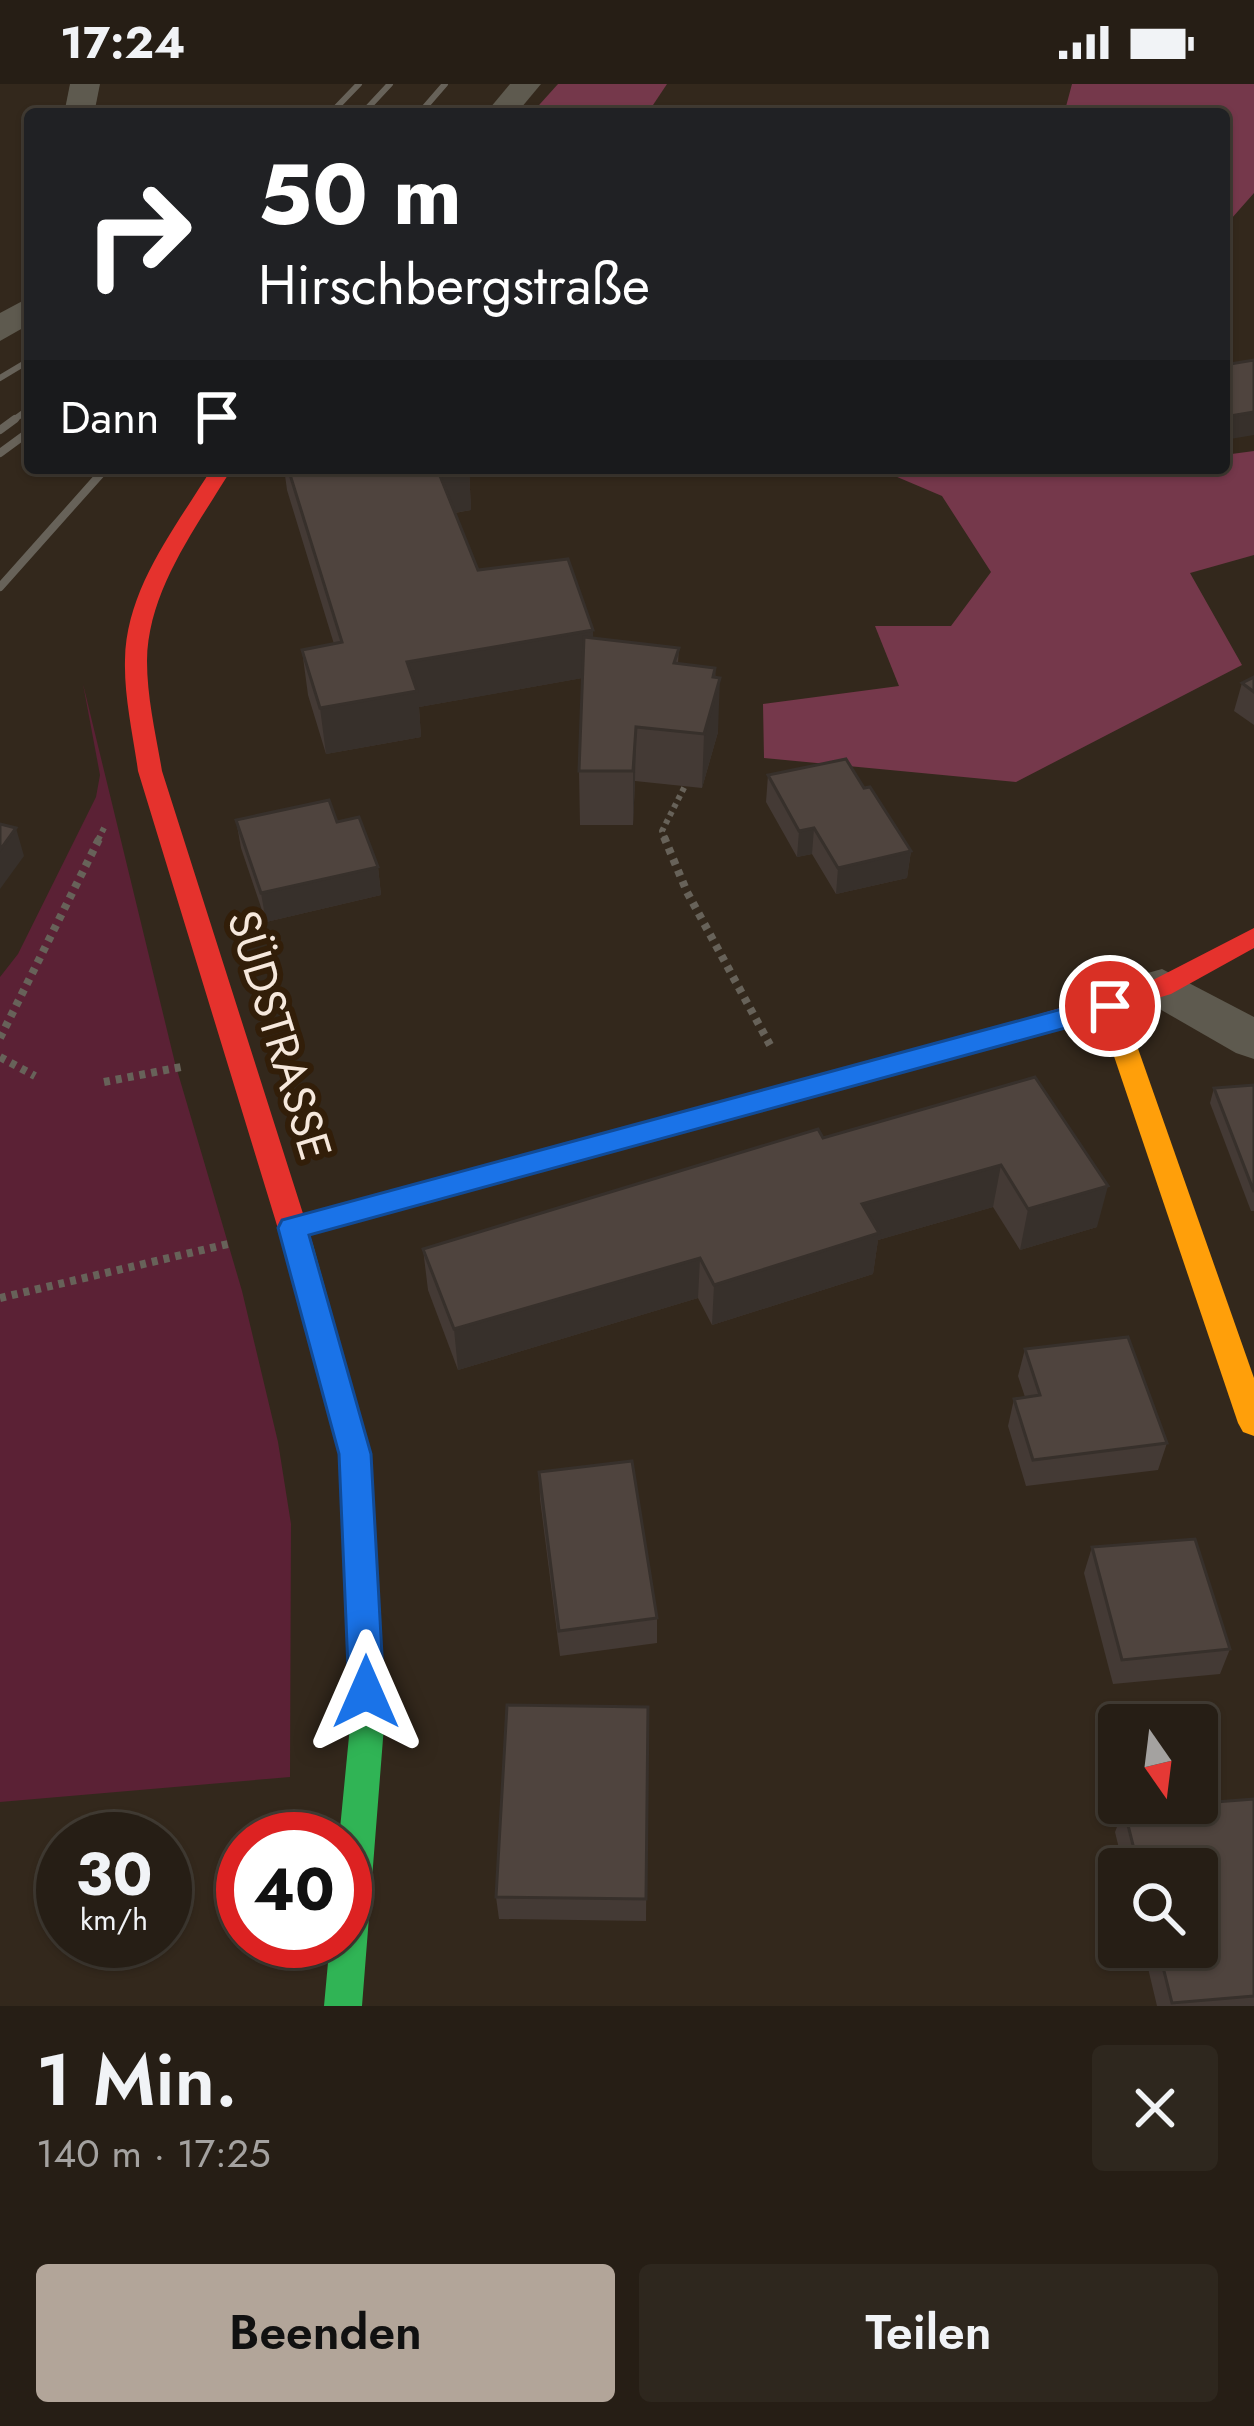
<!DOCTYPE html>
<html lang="de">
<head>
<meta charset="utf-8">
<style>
	:root { --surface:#261e15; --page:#2e271e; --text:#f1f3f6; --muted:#a4a2a0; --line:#423c34; --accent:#b2a599 }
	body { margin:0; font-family:Jost,sans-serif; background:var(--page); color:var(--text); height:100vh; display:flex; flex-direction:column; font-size:45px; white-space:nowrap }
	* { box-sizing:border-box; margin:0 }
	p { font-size:39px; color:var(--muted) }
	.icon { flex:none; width:66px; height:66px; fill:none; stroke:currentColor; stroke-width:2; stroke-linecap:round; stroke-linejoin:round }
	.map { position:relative; height:1922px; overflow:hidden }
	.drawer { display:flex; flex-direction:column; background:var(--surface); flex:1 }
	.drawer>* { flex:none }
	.banner { position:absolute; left:24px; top:24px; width:1206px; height:366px; border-radius:12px; box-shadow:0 3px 9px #0004,0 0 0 3px var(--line); background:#202124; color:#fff; overflow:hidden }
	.needle { width:78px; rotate:166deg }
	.buttons { position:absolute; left:1098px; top:1620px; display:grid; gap:24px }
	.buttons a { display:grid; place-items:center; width:120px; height:120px; border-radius:12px; background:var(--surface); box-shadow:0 3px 9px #0004,0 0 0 3px var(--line); font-size:60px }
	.speed { position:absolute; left:36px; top:1728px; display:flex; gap:24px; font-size:60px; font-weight:700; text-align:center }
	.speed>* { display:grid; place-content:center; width:156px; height:156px; border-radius:50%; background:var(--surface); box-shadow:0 3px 9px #0004,0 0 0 3px var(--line); line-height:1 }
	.speed small { font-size:30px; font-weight:400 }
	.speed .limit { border:18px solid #d22; background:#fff; color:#111 }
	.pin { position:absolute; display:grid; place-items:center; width:102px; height:102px; color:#fff; margin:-51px; border:6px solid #fff; border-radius:50%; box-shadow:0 3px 12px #0007 }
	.me { position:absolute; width:132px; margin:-66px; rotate:0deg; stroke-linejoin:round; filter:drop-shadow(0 0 9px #0008) }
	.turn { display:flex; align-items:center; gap:42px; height:252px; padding:0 36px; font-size:54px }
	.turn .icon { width:156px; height:156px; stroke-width:2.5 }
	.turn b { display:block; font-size:84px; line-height:102px }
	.then { display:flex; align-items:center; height:114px; padding:0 36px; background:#0003; gap:24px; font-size:45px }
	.round { display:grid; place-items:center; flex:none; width:126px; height:126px; border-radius:12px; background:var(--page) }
	.overview { display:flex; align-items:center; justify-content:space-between; height:204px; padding:0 36px }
	h1 { font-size:72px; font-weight:600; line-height:90px }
	.action { display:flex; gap:24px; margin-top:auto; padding:24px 36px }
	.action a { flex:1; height:138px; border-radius:12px; background:var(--accent); color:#111; font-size:48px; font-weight:600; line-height:138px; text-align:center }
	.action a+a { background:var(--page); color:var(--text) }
	.status { display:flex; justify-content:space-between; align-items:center; height:84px; padding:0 60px; background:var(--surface); direction:ltr }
	.status svg { height:33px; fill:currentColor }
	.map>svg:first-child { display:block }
</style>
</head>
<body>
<div class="status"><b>17:24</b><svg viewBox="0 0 49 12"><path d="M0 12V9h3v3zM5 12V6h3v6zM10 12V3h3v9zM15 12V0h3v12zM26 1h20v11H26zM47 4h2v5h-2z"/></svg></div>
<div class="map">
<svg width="1254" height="1922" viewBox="0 0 1254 1922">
	<rect width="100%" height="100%" fill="#33281c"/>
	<!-- green -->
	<path fill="#5b2135" d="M 83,600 L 175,979 L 242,1207 L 278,1358 L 291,1440 L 290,1693 L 0,1718 L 0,893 L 18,870 L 96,713 L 100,691 Z"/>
	<!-- forest -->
	<g fill="#75384b">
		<path d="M 558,0 L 667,0 L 647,30 L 531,30 Z"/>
		<path d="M 1072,0 L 1254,0 L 1254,109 L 1224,143 L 1224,30 L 1064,30 Z"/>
		<path d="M 1254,367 L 1254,471 L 1190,489 L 1242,581 L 1016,698 L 764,674 L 763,620 L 899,602 L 875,542 L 951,542 L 991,488 L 942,412 L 876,384 L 1224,384 L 1224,371 Z"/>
	</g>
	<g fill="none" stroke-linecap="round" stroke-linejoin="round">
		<!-- path-far1 -->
		<g stroke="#676259" stroke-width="6" stroke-dasharray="4.5 4.5" stroke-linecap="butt">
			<path d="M 98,756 L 105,742"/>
			<path d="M 666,756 L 662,747 L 685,702"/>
		</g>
		<!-- path -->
		<g stroke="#676259" stroke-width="8" stroke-dasharray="6 6" stroke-linecap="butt">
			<path d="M 664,753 L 687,808 L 770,961"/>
			<path d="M 0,954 L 100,753"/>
			<path d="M 0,973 L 35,992"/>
			<path d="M 104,998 L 181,983"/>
			<path d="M 0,1214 L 232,1159"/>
		</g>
		<!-- street -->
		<g fill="#5e5a4f" fill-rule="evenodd">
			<path d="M 70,0 L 100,0 L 94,30 L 64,30 Z"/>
			<path d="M 510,0 L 541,0 L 516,30 L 485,30 Z"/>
			<path d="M 30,213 L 30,240 L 0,257 L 0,229 Z"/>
			<path d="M 1162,885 L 1254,933 L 1254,975 L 1236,969 L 1144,916 L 1137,903 L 1144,890 Z"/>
		</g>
		<!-- fast -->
		<path fill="#30b455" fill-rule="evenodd" d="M 298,1149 L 308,1153 L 313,1161 L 371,1370 L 384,1642 L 362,1922 L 324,1922 L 330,1857 L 345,1857 L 345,1755 L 339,1755 L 350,1642 L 339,1370 L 283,1161 L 288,1153 Z"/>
		<!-- slow -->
		<g fill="#ff9f0a" fill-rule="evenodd">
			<path d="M 1110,912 L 1123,922 L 1254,1294 L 1254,1352 L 1243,1348 L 1238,1339 L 1097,922 Z"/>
			<path d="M 1016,937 L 1029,947 L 1025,954 L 293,1155 L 283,1152 L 278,1144 L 283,1136 L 293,1133 Z"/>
		</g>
		<!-- jam -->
		<g fill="#e5322d" fill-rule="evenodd">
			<path d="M 212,384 L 232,384 C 197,443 148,505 147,577 C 147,614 156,651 162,687 L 313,1161 L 308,1169 L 298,1173 L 288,1169 L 283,1161 L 138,687 C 133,650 124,613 125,576 C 126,504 176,443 212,384 Z"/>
			<path d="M 1254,844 L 1254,864 L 1171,910 L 1016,957 L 1003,947 L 1007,940 L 1153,896 Z"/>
		</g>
		<!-- rail-far1 -->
		<g stroke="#676259" stroke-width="6">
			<path d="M 330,30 L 359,0"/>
			<path d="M 362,30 L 390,0"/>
			<path d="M 419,30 L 445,0"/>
			<path d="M 0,294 L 30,276"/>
			<path d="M 11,338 L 30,324"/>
		</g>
		<!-- rail -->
		<g stroke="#676259" stroke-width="8">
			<path d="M 0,346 L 15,335"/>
			<path d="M 0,369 L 30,347"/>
			<path d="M 0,503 L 106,384"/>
		</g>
	</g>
	<!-- wall -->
	<g fill="#443a35">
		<path d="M 284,384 L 469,384 L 471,426 L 455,429 L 478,486 L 593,546 L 593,554 L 679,564 L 678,579 L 715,584 L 718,648 L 702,704 L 635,697 L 633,741 L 580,741 L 579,687 L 582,594 L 419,623 L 421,653 L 326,670 L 308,611 L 302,566 L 334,560 L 287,406 Z"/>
		<path d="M 1254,593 L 1254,641 L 1234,627 L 1242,599 Z"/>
		<path d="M 768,691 L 864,704 L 911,767 L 907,794 L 836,810 L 812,770 L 797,773 L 766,718 Z"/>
		<path d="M 236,736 L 378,783 L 381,811 L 266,838 L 241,764 Z"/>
		<path d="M 1035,993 L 1097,1143 L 1020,1166 L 993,1123 L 878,1156 L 873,1190 L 712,1241 L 698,1214 L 458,1286 L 428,1206 L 423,1165 L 823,1054 Z"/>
		<path d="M 1254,1001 L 1254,1127 L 1251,1127 L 1210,1019 L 1214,1004 Z"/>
		<path d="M 1025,1265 L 1167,1359 L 1158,1386 L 1026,1402 L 1008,1342 L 1014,1315 L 1025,1313 L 1018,1292 Z"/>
		<path d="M 539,1388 L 657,1534 L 657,1559 L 560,1572 L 540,1415 Z"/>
		<path d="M 1092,1463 L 1230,1565 L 1220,1590 L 1113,1600 L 1084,1489 Z"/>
		<path d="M 648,1623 L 646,1837 L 499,1835 L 496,1813 Z"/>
		<path d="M 1254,1715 L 1254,1922 L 1157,1922 L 1143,1863 L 1197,1863 L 1197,1785 L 1124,1785 L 1115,1748 L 1124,1725 Z"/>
	</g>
	<!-- shaded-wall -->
	<g fill="#37302b">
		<path d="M 1254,328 L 1254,351 L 1224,356 L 1224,333 Z"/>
		<path d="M 455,384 L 469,384 L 471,426 L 441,431 L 438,387 Z"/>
		<path d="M 593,546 L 594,592 L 419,623 L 421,653 L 326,670 L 320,624 L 407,578 Z"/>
		<path d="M 715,584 L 714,615 L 720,594 L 718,648 L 702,704 L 704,650 Z"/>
		<path d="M 636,643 L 635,697 L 633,741 L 633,687 Z"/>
		<path d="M 16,744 L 24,772 L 0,805 L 0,766 Z"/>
		<path d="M 814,744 L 812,770 L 797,773 L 799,747 Z"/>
		<path d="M 911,767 L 907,794 L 836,810 L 838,784 Z"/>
		<path d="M 378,783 L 381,811 L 266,838 L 261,809 Z"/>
		<path d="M 1001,1081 L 993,1123 L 878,1156 L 873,1190 L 712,1241 L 714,1201 L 862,1120 Z"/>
		<path d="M 1108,1102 L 1097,1143 L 1020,1166 L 1028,1125 Z"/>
		<path d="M 700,1174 L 698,1214 L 458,1286 L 454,1245 Z"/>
	</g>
	<!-- building -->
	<g fill="#4f443e" stroke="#37302b" stroke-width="3">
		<path d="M 1254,276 L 1254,328 L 1224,333 L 1224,281 Z"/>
		<path d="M 288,384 L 455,384 L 438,387 L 478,486 L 568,475 L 593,546 L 407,578 L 417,607 L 320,624 L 302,566 L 342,558 Z"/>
		<path d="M 584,553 L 679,564 L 674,579 L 715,584 L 713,593 L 720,594 L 704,650 L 636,643 L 633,687 L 579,687 Z"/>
		<path d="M 1254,593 L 1254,608 L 1242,599 Z"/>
		<path d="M 846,675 L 864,704 L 870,703 L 911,767 L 838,784 L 814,744 L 799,747 L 768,691 Z"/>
		<path d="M 329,716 L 337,738 L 359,733 L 378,783 L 261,809 L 236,736 Z"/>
		<path d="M 0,740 L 16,744 L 0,766 Z"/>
		<path d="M 1035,993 L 1108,1102 L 1028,1125 L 1001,1081 L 862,1120 L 879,1149 L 714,1201 L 700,1174 L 454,1245 L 423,1165 L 818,1045 L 823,1054 Z"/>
		<path d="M 1254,1001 L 1254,1108 L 1214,1004 Z"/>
		<path d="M 1128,1253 L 1167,1359 L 1033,1376 L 1014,1315 L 1040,1311 L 1025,1265 Z"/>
		<path d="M 632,1377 L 657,1534 L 559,1547 L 539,1388 Z"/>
		<path d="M 1195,1455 L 1230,1565 L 1122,1576 L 1092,1463 Z"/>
		<path d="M 507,1621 L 648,1623 L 646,1815 L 496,1813 Z"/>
		<path d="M 1254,1715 L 1254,1912 L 1172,1919 L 1158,1863 L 1197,1863 L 1197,1785 L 1139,1785 L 1124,1725 Z"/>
	</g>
	<!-- route -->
	<path fill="#1a73e8" stroke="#114b97" stroke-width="3" d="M 1110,912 L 1120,915 L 1124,922 L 1120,929 L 309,1151 L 371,1370 L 384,1608 L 379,1620 L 366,1624 L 354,1620 L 349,1608 L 339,1370 L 278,1144 L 282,1136 Z"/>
	<g text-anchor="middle" stroke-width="12" stroke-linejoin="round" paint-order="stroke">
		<!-- street labels -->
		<g font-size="45" fill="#f6e8dc" stroke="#321e09">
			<text transform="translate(280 951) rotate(73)" y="16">SÜDSTRASSE</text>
		</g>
	</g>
</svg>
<div class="buttons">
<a><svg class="needle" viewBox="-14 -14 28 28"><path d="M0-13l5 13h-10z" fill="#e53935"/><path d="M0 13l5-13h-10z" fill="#a4a2a0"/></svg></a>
<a><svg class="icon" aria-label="search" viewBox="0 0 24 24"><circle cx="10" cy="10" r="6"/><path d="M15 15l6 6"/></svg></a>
</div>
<div class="speed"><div>30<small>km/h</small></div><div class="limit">40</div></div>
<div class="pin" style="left:1110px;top:922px;background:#d93025"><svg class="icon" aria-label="arrive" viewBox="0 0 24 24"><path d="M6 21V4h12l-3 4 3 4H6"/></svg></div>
<svg class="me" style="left:366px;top:1608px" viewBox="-20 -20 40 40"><path d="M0-17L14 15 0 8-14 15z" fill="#1a73e8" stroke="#fff" stroke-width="4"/></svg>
<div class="banner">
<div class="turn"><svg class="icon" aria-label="right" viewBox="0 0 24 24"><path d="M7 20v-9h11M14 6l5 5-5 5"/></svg><div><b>50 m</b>Hirschbergstraße</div></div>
<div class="then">Dann<svg class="icon" aria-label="arrive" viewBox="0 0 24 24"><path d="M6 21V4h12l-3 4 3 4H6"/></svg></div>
</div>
</div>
<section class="drawer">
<div class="overview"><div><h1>1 Min.</h1><p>140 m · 17:25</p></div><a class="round"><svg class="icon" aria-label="close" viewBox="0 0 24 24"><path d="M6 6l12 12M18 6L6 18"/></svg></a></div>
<div class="action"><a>Beenden</a><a>Teilen</a></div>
</section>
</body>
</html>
